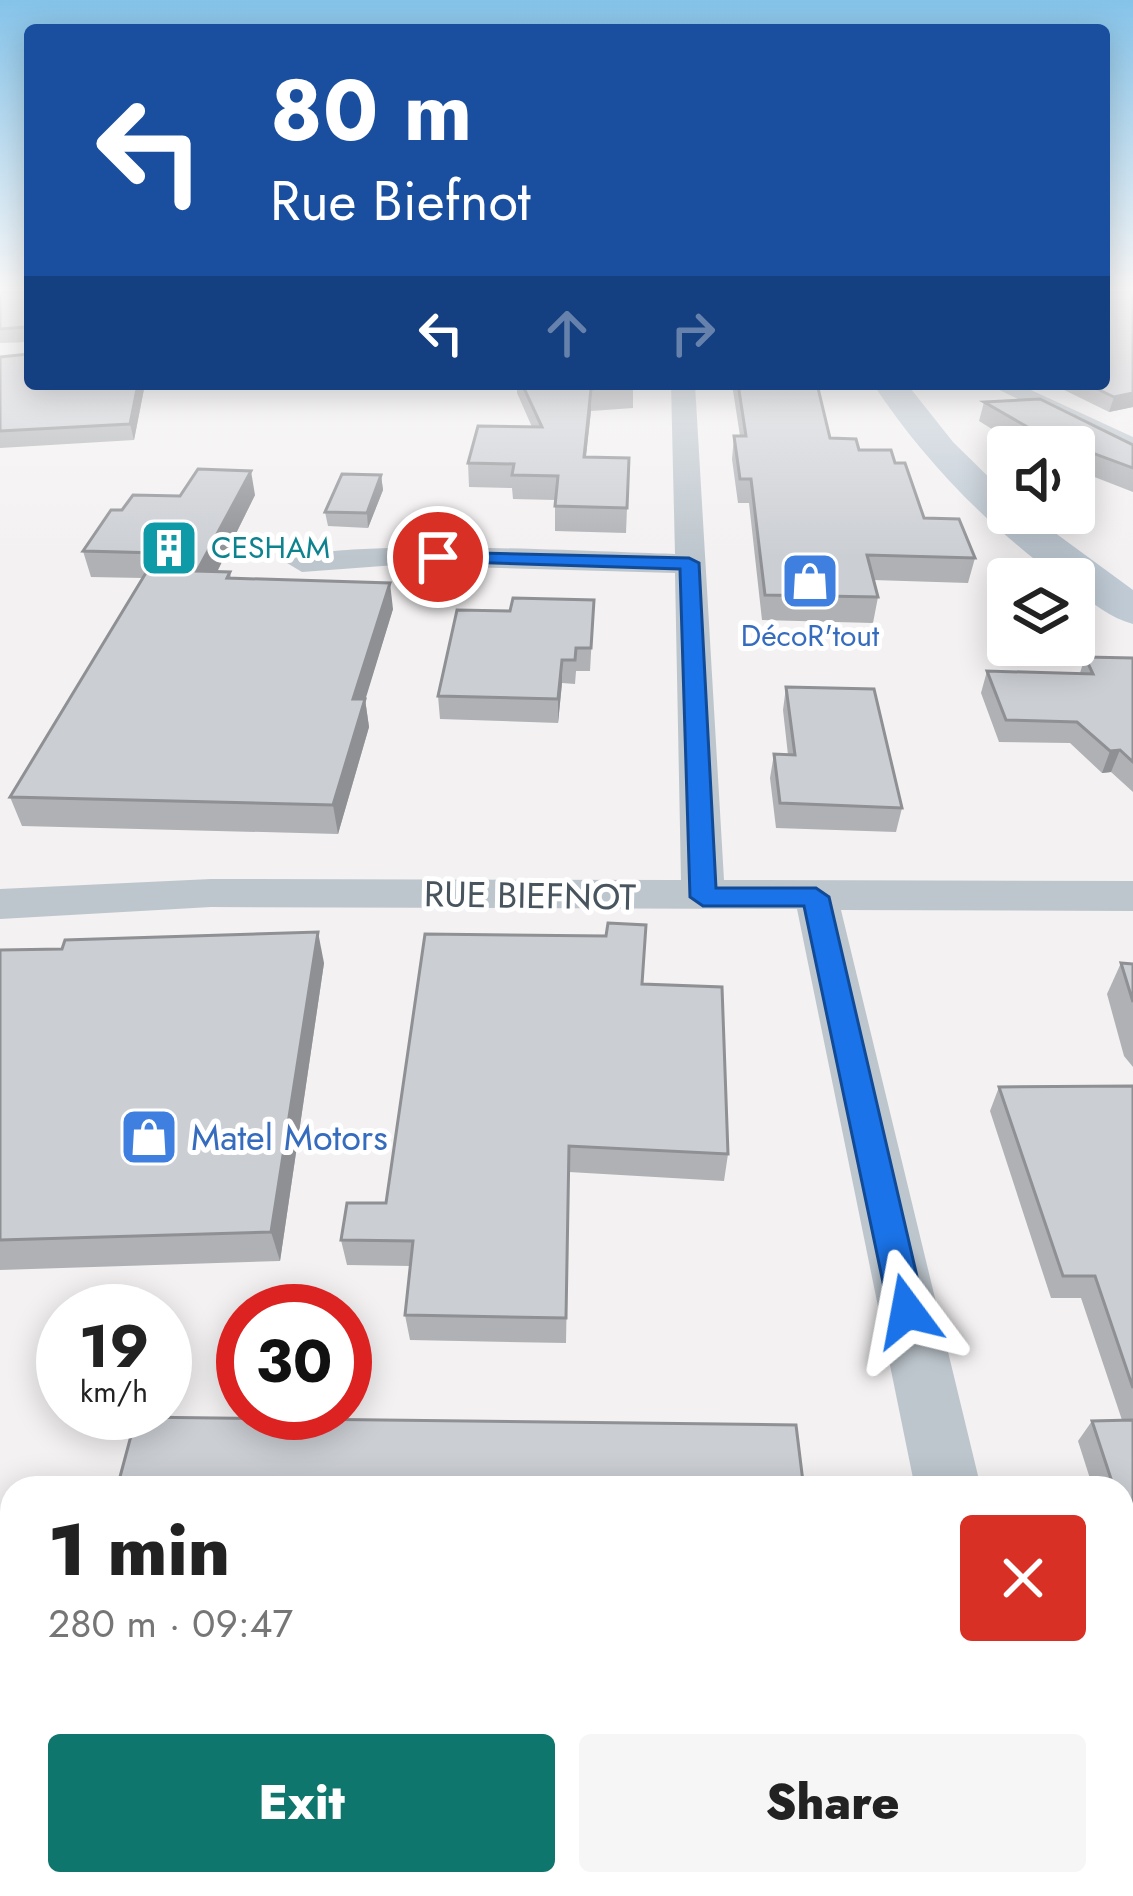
<!DOCTYPE html>
<html lang="en">
<head>
<meta charset="utf-8">
<style>
	:root { --surface:#fff; --page:#f6f6f6; --text:#222; --muted:#767676; --accent:#0f766e }
	body { margin:0; font-family:Jost,sans-serif; background:var(--page); color:var(--text); height:100vh; display:flex; flex-direction:column; font-size:45px; white-space:nowrap }
	* { box-sizing:border-box; margin:0 }
	p { font-size:39px; color:var(--muted) }
	.icon { flex:none; width:66px; height:66px; fill:none; stroke:currentColor; stroke-width:2; stroke-linecap:round; stroke-linejoin:round }
	.map { position:relative; flex:1; overflow:hidden }
	.drawer { position:absolute; left:0px; top:1476px; width:1134px; height:420px; display:flex; flex-direction:column; background:var(--surface); border-radius:36px 36px 0 0; box-shadow:0 6px 30px #0003 }
	.drawer>* { flex:none }
	.hud { position:absolute; left:24px; top:24px; width:1086px; height:366px; border-radius:12px; box-shadow:0 6px 30px #0003; background:#1a4fa0; color:#fff; overflow:hidden }
	.tools { position:absolute; left:987px; top:426px; display:grid; gap:24px }
	.tools a { display:grid; place-items:center; width:108px; height:108px; border-radius:12px; background:var(--surface); box-shadow:0 6px 30px #0003; font-size:60px }
	.speed { position:absolute; left:36px; top:1284px; display:flex; gap:24px; font-size:60px; font-weight:700; text-align:center }
	.speed>* { display:grid; place-content:center; width:156px; height:156px; border-radius:50%; background:var(--surface); box-shadow:0 6px 30px #0003; line-height:1 }
	.speed small { font-size:30px; font-weight:400 }
	.speed .limit { border:18px solid #d22; background:#fff; color:#111 }
	.pin { position:absolute; display:grid; place-items:center; width:102px; height:102px; color:#fff; margin:-51px; border:6px solid #fff; border-radius:50%; box-shadow:0 3px 12px #0007 }
	.me { position:absolute; width:132px; margin:-66px; rotate:347deg; stroke-linejoin:round; filter:drop-shadow(0 0 9px #0008) }
	.turn { display:flex; align-items:center; gap:42px; height:252px; padding:0 48px; font-size:54px }
	.turn .icon { width:156px; height:156px; stroke-width:2.5 }
	.turn b { display:block; font-size:84px; line-height:102px }
	.lanes { display:flex; align-items:center; height:114px; padding:0 48px; background:#0003; justify-content:center; gap:60px; direction:ltr }
	.lanes .off { opacity:.35 }
	.round { display:grid; place-items:center; flex:none; width:126px; height:126px; border-radius:12px; background:var(--page) }
	.headline { display:flex; align-items:center; justify-content:space-between; height:204px; padding:0 48px }
	h1 { font-size:72px; font-weight:800; line-height:90px }
	.primary-button { display:flex; gap:24px; margin-top:auto; padding:24px 48px }
	.primary-button a { flex:1; height:138px; border-radius:12px; background:var(--accent); color:#fff; font-size:48px; font-weight:800; line-height:138px; text-align:center }
	.primary-button a+a { background:var(--page); color:var(--text) }
	.map>svg:first-child { display:block }
</style>
</head>
<body>
<div class="map">
<svg width="1133" height="1896" viewBox="0 0 1133 1896">
	<rect width="100%" height="100%" fill="#f3f1f1"/>
	<!-- green -->
	<path fill="#c1efd2" d="M 0,1746 L 12,1746 L 12,1884 L 875,1884 L 876,1896 L 0,1896 Z"/>
	<g fill="none" stroke-linecap="round" stroke-linejoin="round">
		<!-- street -->
		<g fill="#bdc6cd" fill-rule="evenodd">
			<path d="M 671,384 L 695,384 L 724,880 L 1133,881 L 1133,911 L 841,910 L 981,1488 L 915,1488 L 797,909 L 211,907 L 0,919 L 0,889 L 211,879 L 681,880 L 675,573 L 396,565 L 302,572 L 287,563 C 311,535 620,553 675,554 Z"/>
			<path d="M 987,384 L 1018,384 L 1133,437 L 1133,455 Z"/>
			<path d="M 1018,1884 L 1098,1884 L 1103,1896 L 1023,1896 Z"/>
		</g>
		<!-- secondary -->
		<path fill="#bfcad4" fill-rule="evenodd" d="M 873,384 L 907,384 L 953,442 L 1008,496 L 1008,513 L 1028,513 L 1133,590 L 1133,624 C 1110,618 1093,603 1074,589 L 1074,579 L 1060,579 C 986,524 924,461 873,384 Z"/>
	</g>
	<!-- wall -->
	<g fill="#afb1b5">
		<path d="M 0,294 L 145,384 L 134,440 L 0,448 L 0,357 L 29,354 L 30,342 L 0,343 Z"/>
		<path d="M 517,384 L 633,384 L 633,408 L 591,411 L 586,457 L 629,458 L 626,533 L 555,531 L 555,500 L 513,499 L 512,488 L 469,487 L 468,463 L 532,427 L 517,393 Z"/>
		<path d="M 732,384 L 817,384 L 830,438 L 895,463 L 924,518 L 975,558 L 968,583 L 873,580 L 878,597 L 873,623 L 762,620 L 749,503 L 738,503 L 732,459 L 734,436 L 740,436 Z"/>
		<path d="M 1052,384 L 1104,384 L 1133,407 L 1109,412 Z"/>
		<path d="M 984,402 L 1133,445 L 1133,492 L 1074,469 L 1074,447 L 1021,447 L 979,421 Z"/>
		<path d="M 381,475 L 383,490 L 368,528 L 328,526 L 325,512 Z"/>
		<path d="M 255,495 L 217,572 L 230,572 L 231,578 L 393,609 L 365,699 L 369,727 L 338,834 L 22,826 L 10,797 L 143,578 L 91,577 L 83,551 L 122,510 Z"/>
		<path d="M 594,600 L 590,671 L 576,671 L 575,684 L 562,683 L 558,723 L 440,719 L 438,696 L 510,611 Z"/>
		<path d="M 1085,657 L 1133,658 L 1133,792 L 1111,772 L 1102,773 L 1070,743 L 999,742 L 981,693 L 987,671 L 1080,673 Z"/>
		<path d="M 786,687 L 902,808 L 896,832 L 776,828 L 770,778 L 774,754 L 788,755 L 783,710 Z"/>
		<path d="M 0,950 L 324,963 L 280,1261 L 0,1270 Z"/>
		<path d="M 1121,963 L 1133,964 L 1133,1067 L 1124,1056 L 1107,994 Z"/>
		<path d="M 642,984 L 728,1154 L 724,1181 L 569,1172 L 566,1343 L 410,1340 L 405,1315 L 411,1266 L 347,1265 L 341,1240 L 386,1203 Z"/>
		<path d="M 1133,1086 L 1133,1600 L 1128,1600 L 1122,1581 L 1122,1488 L 1093,1488 L 1078,1441 L 1092,1421 L 1122,1420 L 1081,1298 L 1051,1298 L 990,1111 L 999,1087 Z"/>
		<path d="M 12,1527 L 12,1668 L 0,1668 L 0,1564 Z"/>
	</g>
	<!-- shaded-wall -->
	<g fill="#8e9094">
		<path d="M 138,384 L 145,384 L 134,440 L 130,424 Z"/>
		<path d="M 591,389 L 591,411 L 583,481 L 584,457 Z"/>
		<path d="M 1133,393 L 1133,407 L 1109,412 L 1114,397 Z"/>
		<path d="M 251,471 L 255,495 L 204,598 L 197,571 Z"/>
		<path d="M 381,475 L 383,490 L 368,528 L 367,513 Z"/>
		<path d="M 390,583 L 393,609 L 357,727 L 353,699 Z"/>
		<path d="M 562,660 L 562,683 L 558,723 L 558,699 Z"/>
		<path d="M 365,699 L 369,727 L 338,834 L 333,805 Z"/>
		<path d="M 1120,750 L 1111,772 L 1102,773 L 1110,751 Z"/>
		<path d="M 318,932 L 324,963 L 280,1261 L 271,1232 Z"/>
	</g>
	<!-- building -->
	<g fill="#cbced3" stroke="#8e9094" stroke-width="3">
		<path d="M 3,292 L 30,292 L 30,331 L 25,327 L 0,329 L 0,294 Z"/>
		<path d="M 1104,292 L 1133,292 L 1133,393 L 1114,397 L 1087,384 L 1104,384 Z"/>
		<path d="M 30,335 L 30,384 L 138,384 L 130,424 L 0,431 L 0,357 L 29,354 Z"/>
		<path d="M 522,384 L 633,384 L 634,385 L 591,389 L 584,457 L 629,458 L 627,508 L 555,506 L 558,476 L 512,475 L 514,464 L 468,463 L 478,426 L 542,427 Z"/>
		<path d="M 738,384 L 817,384 L 830,438 L 856,439 L 859,450 L 891,450 L 895,463 L 905,463 L 924,518 L 959,519 L 975,558 L 867,555 L 878,597 L 765,595 L 751,479 L 740,479 L 734,436 L 746,436 Z"/>
		<path d="M 1040,399 L 1133,445 L 1133,468 L 1038,433 L 984,402 Z"/>
		<path d="M 198,469 L 251,471 L 197,571 L 230,572 L 227,578 L 390,583 L 353,699 L 365,699 L 333,805 L 10,797 L 158,553 L 83,551 L 111,510 L 122,510 L 133,495 L 180,496 Z"/>
		<path d="M 342,474 L 381,475 L 367,513 L 325,512 Z"/>
		<path d="M 513,598 L 594,600 L 591,648 L 576,648 L 575,660 L 562,660 L 558,699 L 438,696 L 457,610 L 510,611 Z"/>
		<path d="M 1085,657 L 1133,658 L 1133,762 L 1120,750 L 1110,751 L 1077,722 L 1006,720 L 987,671 L 1093,674 Z"/>
		<path d="M 786,687 L 874,689 L 902,808 L 780,803 L 774,754 L 795,755 Z"/>
		<path d="M 608,923 L 646,925 L 642,984 L 722,987 L 728,1154 L 569,1146 L 566,1318 L 405,1315 L 413,1241 L 341,1240 L 347,1203 L 386,1203 L 425,934 L 606,936 Z"/>
		<path d="M 318,932 L 271,1232 L 0,1240 L 0,950 L 62,949 L 65,940 Z"/>
		<path d="M 1121,963 L 1133,964 L 1133,1002 Z"/>
		<path d="M 1133,1086 L 1133,1388 L 1095,1276 L 1063,1276 L 999,1087 Z"/>
		<path d="M 136,1417 L 796,1425 L 803,1482 L 799,1488 L 117,1488 Z"/>
		<path d="M 1133,1420 L 1133,1545 L 1122,1511 L 1122,1488 L 1114,1488 L 1092,1421 Z"/>
		<path d="M 12,1527 L 12,1648 L 0,1648 L 0,1564 Z"/>
	</g>
	<!-- sky -->
	<linearGradient id="sky" x2="0" y2="1"><stop stop-color="#85c3e9"/><stop offset="0.52" stop-color="#faf9f9"/><stop offset="1" stop-color="#faf9f9" stop-opacity="0"/></linearGradient>
	<rect width="1133" height="557" fill="url(#sky)"/>
	<!-- route -->
	<path fill="#1a73e8" stroke="#114b97" stroke-width="3" d="M 438,552 L 689,558 L 699,563 L 716,888 L 816,888 L 829,897 L 925,1311 L 920,1323 L 907,1327 L 895,1323 L 889,1311 L 804,906 L 703,906 L 690,897 L 680,569 L 431,561 L 431,553 Z"/>
	<!-- icons -->
	<defs>
		<symbol id="building-square" viewBox="-11 -11 22 22"><rect x="-9" y="-9" width="18" height="18" rx="4" fill="#0f9aa8" stroke="#fff"/><path d="M-4-6H4V6H1V3H-1V6H-4ZM-2.5-4.3h1.7v1.8h-1.7ZM.8-4.3h1.7v1.8H.8ZM-2.5-1h1.7V.8h-1.7ZM.8-1h1.7V.8H.8Z" fill="#fff"/></symbol>
		<symbol id="shop-square" viewBox="-11 -11 22 22"><rect x="-9" y="-9" width="18" height="18" rx="4" fill="#3f7fe0" stroke="#fff"/><path d="M-5-2.5h2.3a2.7 3.5 0 0 1 5.4 0H5L5.5 6h-11ZM-1.5-2.5h3a1.5 2.3 0 0 0-3 0Z" fill="#fff"/></symbol>
	</defs>
	<g fill-rule="evenodd">
		<use href="#building-square" x="136" y="515" width="66" height="66"/>
		<use href="#shop-square" x="777" y="548" width="66" height="66"/>
		<use href="#shop-square" x="116" y="1104" width="66" height="66"/>
	</g>
	<g text-anchor="middle" stroke-width="10" stroke-linejoin="round" paint-order="stroke">
		<!-- far-culture labels -->
		<g font-size="30" fill="#0d838f" stroke="#fff" text-anchor="start">
			<text x="211" y="558">CESHAM</text>
		</g>
		<!-- far-shop labels -->
		<g font-size="30" fill="#366cbe" stroke="#fff">
			<text x="810" y="646">DécoR'tout</text>
		</g>
		<!-- street labels -->
		<g font-size="36" fill="#49555e" stroke="#fff">
			<text transform="translate(530 895) rotate(1)" y="13">RUE BIEFNOT</text>
		</g>
		<!-- shop labels -->
		<g font-size="36" fill="#366cbe" stroke="#fff" text-anchor="start">
			<text x="191" y="1150">Matel Motors</text>
		</g>
	</g>
</svg>
<div class="tools">
<a><svg class="icon" aria-label="sound" viewBox="0 0 24 24"><path d="M4 9h4l5-4v14l-5-4H4zM17 9q2 3 0 6"/></svg></a>
<a><svg class="icon" aria-label="layers" viewBox="0 0 24 24"><path d="M12 4l9 5-9 5-9-5zM3 14l9 5 9-5"/></svg></a>
</div>
<div class="speed"><div>19<small>km/h</small></div><div class="limit">30</div></div>
<div class="pin" style="left:438px;top:557px;background:#d93025"><svg class="icon" aria-label="arrive" viewBox="0 0 24 24"><path d="M6 21V4h12l-3 4 3 4H6"/></svg></div>
<svg class="me" style="left:907px;top:1311px" viewBox="-20 -20 40 40"><path d="M0-17L14 15 0 8-14 15z" fill="#1a73e8" stroke="#fff" stroke-width="4"/></svg>
<div class="hud">
<div class="turn"><svg class="icon" aria-label="left" viewBox="0 0 24 24"><path d="M17 20v-9H6M10 6l-5 5 5 5"/></svg><div><b>80 m</b>Rue Biefnot</div></div>
<div class="lanes"><svg class="icon" aria-label="left" viewBox="0 0 24 24"><path d="M17 20v-9H6M10 6l-5 5 5 5"/></svg><svg class="icon off" aria-label="ahead" viewBox="0 0 24 24"><path d="M12 20V5M6 11l6-6 6 6"/></svg><svg class="icon off" aria-label="right" viewBox="0 0 24 24"><path d="M7 20v-9h11M14 6l5 5-5 5"/></svg></div>
</div>
<section class="drawer">
<div class="headline"><div><h1>1 min</h1><p>280 m · 09:47</p></div><a class="round" style="background:#d93025;color:#fff"><svg class="icon" aria-label="close" viewBox="0 0 24 24"><path d="M6 6l12 12M18 6L6 18"/></svg></a></div>
<div class="primary-button"><a>Exit</a><a>Share</a></div>
</section>
</div>
</body>
</html>
